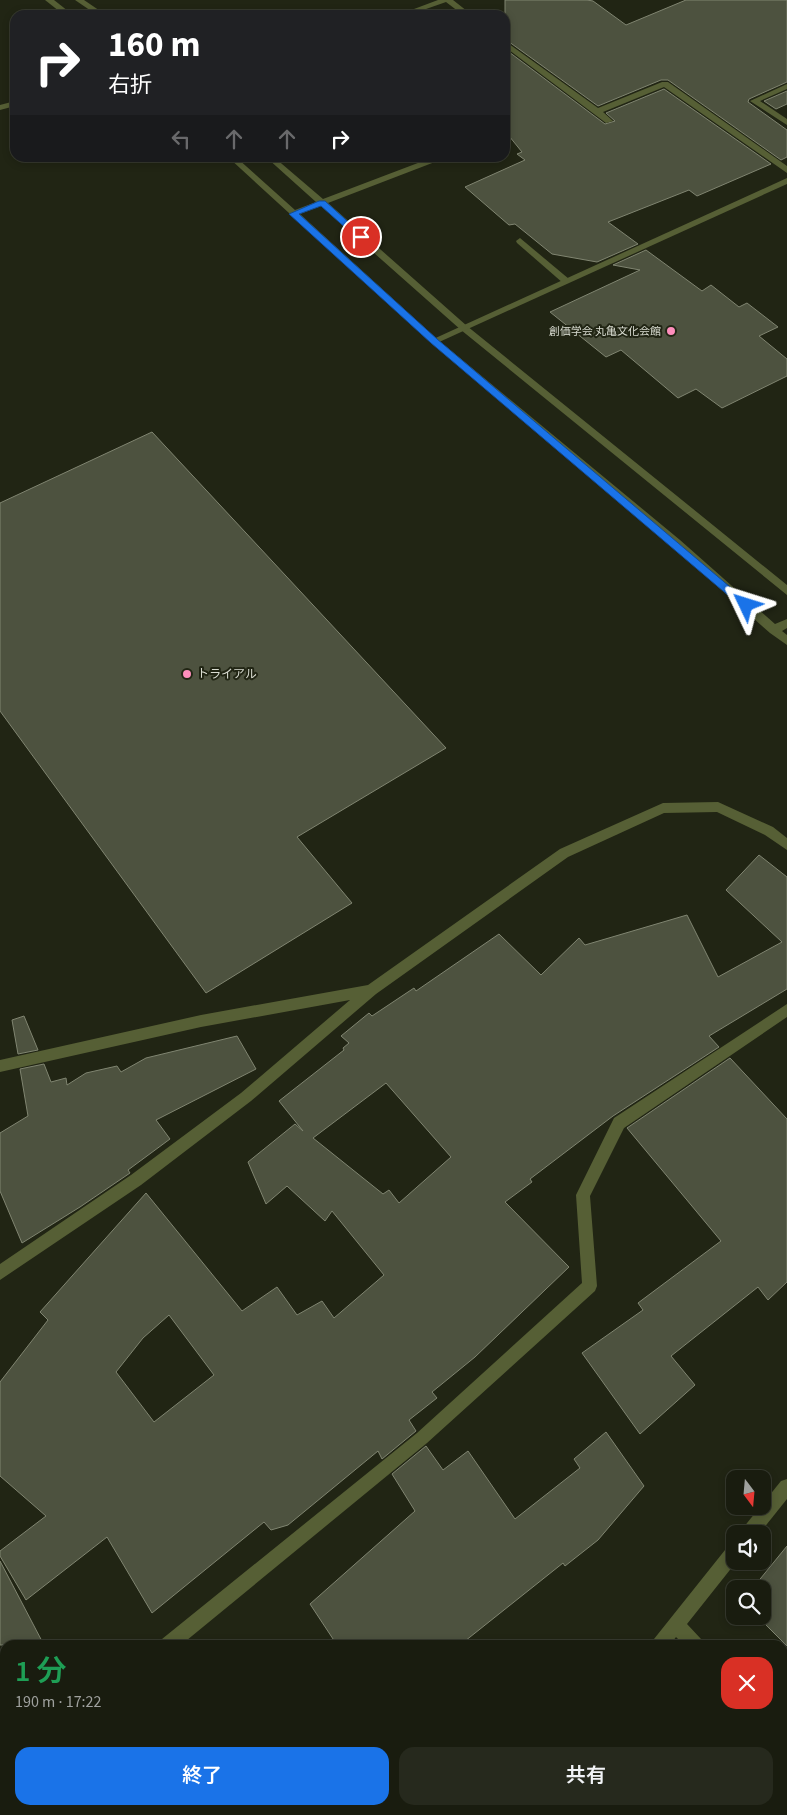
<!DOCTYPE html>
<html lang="ja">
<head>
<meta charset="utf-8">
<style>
	:root { --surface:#191c0f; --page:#26291d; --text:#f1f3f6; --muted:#9fa19e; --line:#373a2f; --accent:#1a73e8 }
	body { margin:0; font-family:"Source Sans 3","Noto Sans JP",sans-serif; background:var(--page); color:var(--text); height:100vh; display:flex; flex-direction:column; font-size:19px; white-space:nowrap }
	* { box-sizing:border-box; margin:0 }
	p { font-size:16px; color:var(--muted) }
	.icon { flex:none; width:28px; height:28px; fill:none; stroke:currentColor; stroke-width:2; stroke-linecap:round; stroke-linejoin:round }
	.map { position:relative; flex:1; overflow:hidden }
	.side { position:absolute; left:0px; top:1640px; width:788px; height:175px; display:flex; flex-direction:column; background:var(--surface); border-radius:15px 15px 0 0; box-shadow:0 2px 8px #0003,0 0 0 1px var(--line) }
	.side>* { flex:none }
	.banner { position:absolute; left:10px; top:10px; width:500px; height:152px; border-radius:15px; box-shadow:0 2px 8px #0003,0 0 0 1px var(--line); background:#202124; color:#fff; overflow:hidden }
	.needle { width:32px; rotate:164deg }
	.tools { position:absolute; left:726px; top:1470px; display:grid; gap:10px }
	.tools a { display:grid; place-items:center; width:45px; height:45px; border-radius:10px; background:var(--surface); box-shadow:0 2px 8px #0003,0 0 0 1px var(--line); font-size:25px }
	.pin { position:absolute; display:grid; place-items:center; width:42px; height:42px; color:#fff; margin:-21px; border:2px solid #fff; border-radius:50%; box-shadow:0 1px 5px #0007 }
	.me { position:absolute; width:55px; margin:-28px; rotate:311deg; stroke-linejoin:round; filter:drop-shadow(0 0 4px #0008) }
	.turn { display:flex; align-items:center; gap:18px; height:105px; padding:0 15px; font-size:22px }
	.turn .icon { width:65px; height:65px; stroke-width:2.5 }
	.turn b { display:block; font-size:35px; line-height:42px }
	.lanes { display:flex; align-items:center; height:48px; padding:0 15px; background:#0003; justify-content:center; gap:25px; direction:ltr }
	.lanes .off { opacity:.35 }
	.round { display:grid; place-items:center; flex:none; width:52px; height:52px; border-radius:15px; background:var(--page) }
	.summary { display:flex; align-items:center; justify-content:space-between; height:85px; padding:0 15px }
	h1 { font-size:30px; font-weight:600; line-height:38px; color:#1e9e55 }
	.cta { display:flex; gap:10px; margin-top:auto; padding:10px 15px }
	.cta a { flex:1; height:58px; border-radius:15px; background:var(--accent); color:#fff; font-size:20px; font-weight:600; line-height:58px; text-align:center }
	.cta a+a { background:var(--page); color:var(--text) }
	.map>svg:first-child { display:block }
</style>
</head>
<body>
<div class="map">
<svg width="787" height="1815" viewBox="0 0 787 1815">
	<rect width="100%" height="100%" fill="#212514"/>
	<!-- building -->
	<g fill="#4d523f" stroke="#808571" fill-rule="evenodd">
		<path d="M 505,0 L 587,0 L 593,1 L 626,25 L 686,0 L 787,0 L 787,82 L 749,99 L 748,102 L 787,130 L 787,157 L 781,160 L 668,80 L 661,80 L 598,106 L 505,39 Z"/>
		<path d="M 505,49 L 605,124 L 615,121 L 606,113 L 664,89 L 771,164 L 697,196 L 689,190 L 608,222 L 638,244 L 597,262 L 552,254 L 515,224 L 509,225 L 465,187 L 525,160 L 517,154 L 522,152 L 505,131 Z"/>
		<path d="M 787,91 L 787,104 L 776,109 L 764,101 Z"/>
		<path d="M 646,250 L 702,291 L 711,285 L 739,307 L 747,303 L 778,327 L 759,336 L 787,359 L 787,376 L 722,408 L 696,389 L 678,398 L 621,350 L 606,357 L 550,312 L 640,270 L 613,265 Z"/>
		<path d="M 152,432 L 446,748 L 297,837 L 352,903 L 206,993 L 0,711 L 0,503 Z"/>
		<path d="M 759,855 L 787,877 L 787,989 L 709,1036 L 719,1047 L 613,1116 L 530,1179 L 532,1182 L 505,1202 L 569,1267 L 475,1357 L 432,1392 L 437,1398 L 409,1420 L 416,1431 L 382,1459 L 378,1451 L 288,1525 L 271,1530 L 264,1522 L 152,1613 L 107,1537 L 26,1600 L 0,1556 L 0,1551 L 46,1516 L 0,1476 L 0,1382 L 48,1320 L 40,1312 L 146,1193 L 242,1311 L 277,1287 L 297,1315 L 322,1301 L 334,1318 L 384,1275 L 332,1211 L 325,1221 L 287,1186 L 266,1204 L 248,1162 L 295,1124 L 303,1131 L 279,1101 L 344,1050 L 343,1048 L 349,1043 L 341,1036 L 369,1013 L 372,1016 L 414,988 L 416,991 L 499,934 L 541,975 L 579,938 L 585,945 L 687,915 L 718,977 L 782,942 L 726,890 ZM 386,1083 L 451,1157 L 399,1203 L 389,1190 L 383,1194 L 313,1138 ZM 169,1315 L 214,1375 L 154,1422 L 116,1372 L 143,1338 Z"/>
		<path d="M 24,1016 L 38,1050 L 18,1054 L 12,1020 Z"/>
		<path d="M 237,1036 L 256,1069 L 156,1120 L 170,1139 L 128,1170 L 130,1173 L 80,1207 L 22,1243 L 0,1191 L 0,1133 L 28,1116 L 20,1069 L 44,1064 L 51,1082 L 66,1078 L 67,1085 L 86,1073 L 117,1066 L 121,1072 L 146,1058 Z"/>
		<path d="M 730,1058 L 787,1119 L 787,1282 L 768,1300 L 758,1287 L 671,1356 L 695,1385 L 640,1434 L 582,1353 L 643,1310 L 638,1303 L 721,1241 L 627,1128 Z"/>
		<path d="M 606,1432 L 644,1486 L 598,1540 L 565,1566 L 563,1563 L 460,1645 L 337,1645 L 310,1604 L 415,1511 L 392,1474 L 426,1446 L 443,1470 L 468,1451 L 515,1519 L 580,1468 L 574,1459 Z"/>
		<path d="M 787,1546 L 787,1646 L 757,1616 L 762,1616 L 762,1589 L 752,1589 Z"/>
		<path d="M 0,1561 L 44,1645 L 0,1645 Z"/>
	</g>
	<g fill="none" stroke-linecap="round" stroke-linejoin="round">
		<!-- service -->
		<g fill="#565f35" fill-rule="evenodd">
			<path d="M 787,1479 L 787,1499 L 759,1534 L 741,1534 L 743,1528 L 781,1481 Z"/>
			<path d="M 735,1543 L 735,1561 L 737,1561 L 687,1624 L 701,1639 L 703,1645 L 684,1645 L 676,1637 L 670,1645 L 652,1645 L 654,1639 L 729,1545 Z"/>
			<path d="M 782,1729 L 787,1731 L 787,1751 L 782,1749 Z"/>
			<path d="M 516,1810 L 536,1810 L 534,1815 L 514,1815 Z"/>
		</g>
		<!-- minor -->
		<g fill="#565f35" fill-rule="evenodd">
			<path d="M 45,0 L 54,0 L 73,15 L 64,15 Z"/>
			<path d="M 75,0 L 84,0 L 106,15 L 97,15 Z"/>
			<path d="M 438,0 L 453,0 L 472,15 L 463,15 L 446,2 L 409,15 L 398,15 Z"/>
			<path d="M 505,41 L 598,108 L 662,82 L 668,82 L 787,166 L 787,173 L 664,87 L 603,112 L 613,121 L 606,123 L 505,47 Z"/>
			<path d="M 787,84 L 787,89 L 760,101 L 787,119 L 787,125 L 750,101 Z"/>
			<path d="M 15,101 L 15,106 L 0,110 L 0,105 Z"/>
			<path d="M 229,158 L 237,158 L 295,210 L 316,202 L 267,158 L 275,158 L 323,199 L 431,158 L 441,158 L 440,160 L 328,203 L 467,326 L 787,585 L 787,595 L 461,330 L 321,206 L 300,214 L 437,339 L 680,540 L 775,624 L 787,619 L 787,628 L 782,631 L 787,635 L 787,645 L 770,633 L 672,546 L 431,343 Z"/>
			<path d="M 520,238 L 569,279 L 569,283 L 563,283 L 517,243 L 516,241 Z"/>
			<path d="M 718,802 L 773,827 L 787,838 L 787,850 L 765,835 L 717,812 L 664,813 L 568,857 L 376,994 L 251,1101 L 141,1185 L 0,1280 L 0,1264 L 131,1175 L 241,1093 L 350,1000 L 201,1027 L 0,1072 L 0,1060 L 201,1015 L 368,985 L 560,849 L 663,803 Z"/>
			<path d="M 787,1004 L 787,1017 L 624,1128 L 590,1196 L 597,1286 L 595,1291 L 427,1443 L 181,1645 L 160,1645 L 162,1639 L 417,1433 L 582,1283 L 576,1195 L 614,1118 Z"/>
			<path d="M 5,1768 L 5,1788 L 0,1790 L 0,1770 Z"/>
		</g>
		<!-- tertiary -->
		<path fill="#565f35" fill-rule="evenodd" d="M 787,178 L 787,184 L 437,343 L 431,343 L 429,341 Z"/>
	</g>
	<!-- route -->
	<path fill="#1a73e8" stroke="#114b97" d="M 319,201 L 325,201 L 364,236 L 364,239 L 358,239 L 321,206 L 299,214 L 437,339 L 749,603 L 749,608 L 743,608 L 431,343 L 289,214 Z"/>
	<!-- markers -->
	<g fill="#fe8ebc" stroke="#212514" stroke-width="2">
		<circle cx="671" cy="331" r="5"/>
		<circle cx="187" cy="674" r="5"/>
	</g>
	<g text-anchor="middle" stroke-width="4" stroke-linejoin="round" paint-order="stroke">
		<!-- far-poi labels -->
		<g font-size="11" fill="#daddd2" stroke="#212514" text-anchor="end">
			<text x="661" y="335">創価学会 丸亀文化会館</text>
		</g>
		<!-- poi labels -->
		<g font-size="12" fill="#daddd2" stroke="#212514" text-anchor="start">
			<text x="197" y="678">トライアル</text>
		</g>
	</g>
</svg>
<div class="tools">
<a><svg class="needle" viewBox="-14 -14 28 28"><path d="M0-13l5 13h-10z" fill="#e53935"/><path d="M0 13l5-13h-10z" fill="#9fa19e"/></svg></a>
<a><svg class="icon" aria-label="sound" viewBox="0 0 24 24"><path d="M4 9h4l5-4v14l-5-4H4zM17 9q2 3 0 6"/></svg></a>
<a><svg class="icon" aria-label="search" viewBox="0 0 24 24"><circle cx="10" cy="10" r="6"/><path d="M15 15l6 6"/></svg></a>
</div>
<div class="pin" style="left:361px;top:237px;background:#d93025"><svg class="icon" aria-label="arrive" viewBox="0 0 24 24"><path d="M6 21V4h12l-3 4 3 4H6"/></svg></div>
<svg class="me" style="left:746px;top:605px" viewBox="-20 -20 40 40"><path d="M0-17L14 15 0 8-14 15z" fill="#1a73e8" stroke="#fff" stroke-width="4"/></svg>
<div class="banner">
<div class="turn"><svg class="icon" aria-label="right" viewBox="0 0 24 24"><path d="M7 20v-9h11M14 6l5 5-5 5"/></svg><div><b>160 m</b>右折</div></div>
<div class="lanes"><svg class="icon off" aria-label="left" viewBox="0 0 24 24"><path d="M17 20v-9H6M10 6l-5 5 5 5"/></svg><svg class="icon off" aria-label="ahead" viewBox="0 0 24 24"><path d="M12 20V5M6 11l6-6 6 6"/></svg><svg class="icon off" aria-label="ahead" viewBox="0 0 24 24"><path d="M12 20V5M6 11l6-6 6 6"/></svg><svg class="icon" aria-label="right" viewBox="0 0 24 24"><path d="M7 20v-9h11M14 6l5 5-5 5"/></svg></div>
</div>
<section class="side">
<div class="summary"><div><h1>1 分</h1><p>190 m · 17:22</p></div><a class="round" style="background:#d93025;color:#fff"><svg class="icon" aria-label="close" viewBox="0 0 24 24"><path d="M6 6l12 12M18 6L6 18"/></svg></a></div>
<div class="cta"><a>終了</a><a>共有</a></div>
</section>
</div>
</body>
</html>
